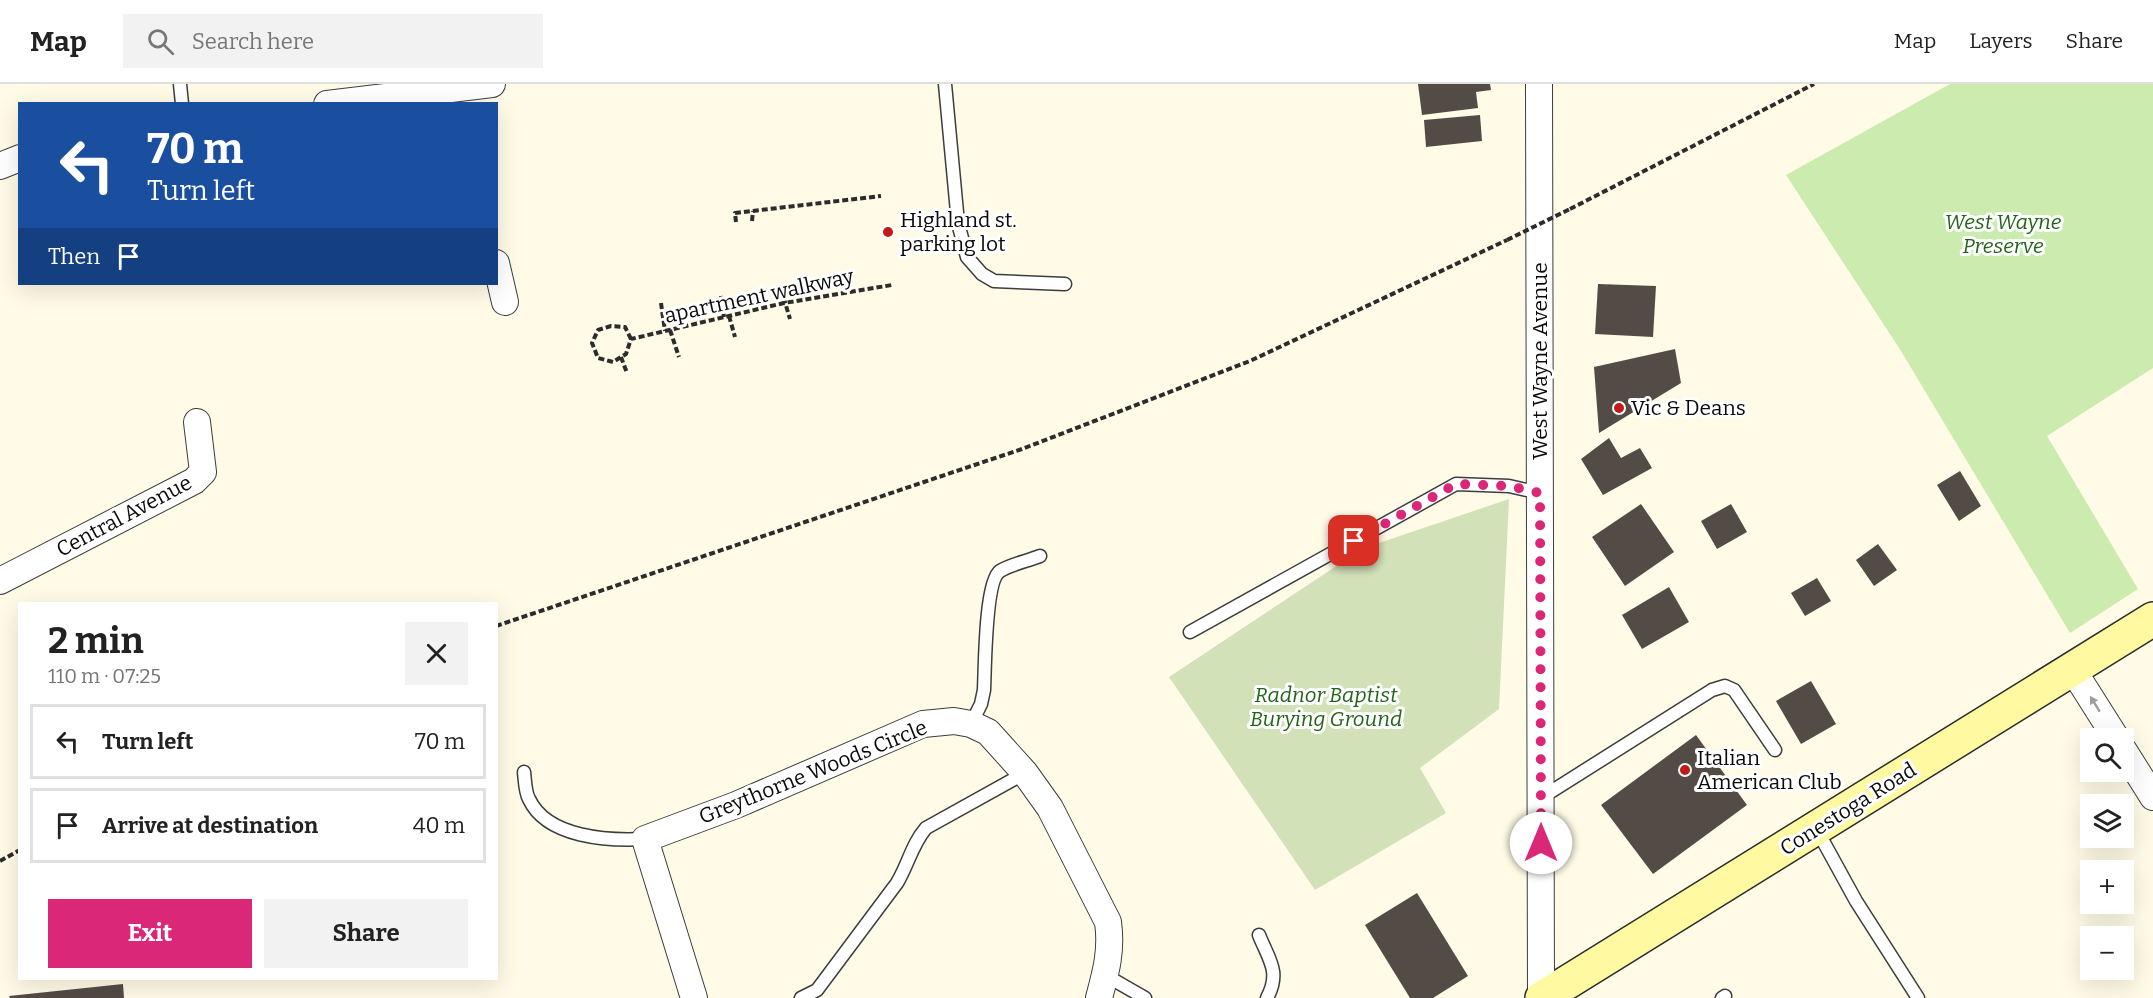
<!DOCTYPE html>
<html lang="en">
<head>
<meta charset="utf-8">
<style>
	:root { --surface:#fff; --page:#f2f2f2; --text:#222; --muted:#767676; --line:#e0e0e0; --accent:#db2777 }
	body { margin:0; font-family:Bitter,serif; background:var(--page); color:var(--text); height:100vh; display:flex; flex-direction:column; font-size:22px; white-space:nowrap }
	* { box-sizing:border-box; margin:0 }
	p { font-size:20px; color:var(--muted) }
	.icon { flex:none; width:33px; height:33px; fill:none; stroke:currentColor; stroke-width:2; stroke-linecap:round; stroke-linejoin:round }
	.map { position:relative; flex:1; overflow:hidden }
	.panel { position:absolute; left:18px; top:518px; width:480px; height:378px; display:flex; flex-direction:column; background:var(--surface); border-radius:0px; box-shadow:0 6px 24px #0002 }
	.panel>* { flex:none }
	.hud { position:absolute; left:18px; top:18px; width:480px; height:183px; border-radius:0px; box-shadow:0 6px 24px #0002; background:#1a4fa0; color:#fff; overflow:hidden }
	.controls { position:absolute; left:2080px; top:644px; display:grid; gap:12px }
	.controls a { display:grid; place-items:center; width:54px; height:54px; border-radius:0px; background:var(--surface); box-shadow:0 6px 24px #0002; font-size:30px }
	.pin { position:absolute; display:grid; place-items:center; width:51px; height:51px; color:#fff; margin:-26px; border-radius:12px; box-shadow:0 3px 9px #0006 }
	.me { position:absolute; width:66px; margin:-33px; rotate:0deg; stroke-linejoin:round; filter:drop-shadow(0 0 4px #0008) }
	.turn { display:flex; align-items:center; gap:21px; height:126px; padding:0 30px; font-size:27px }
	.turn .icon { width:78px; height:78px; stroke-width:2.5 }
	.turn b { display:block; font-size:42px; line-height:51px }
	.then { display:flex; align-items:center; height:57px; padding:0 30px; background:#0003; gap:12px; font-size:22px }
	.round { display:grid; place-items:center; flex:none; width:63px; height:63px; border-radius:0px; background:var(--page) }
	.headline { display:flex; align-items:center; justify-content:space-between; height:102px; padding:0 30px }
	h1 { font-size:36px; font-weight:700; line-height:45px }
	.button { display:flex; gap:12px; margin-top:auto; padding:12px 30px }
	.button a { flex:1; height:69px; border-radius:0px; background:var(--accent); color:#fff; font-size:24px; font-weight:700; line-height:69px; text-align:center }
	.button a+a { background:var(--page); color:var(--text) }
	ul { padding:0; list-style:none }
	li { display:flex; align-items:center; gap:18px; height:75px; margin:0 12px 9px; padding:0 18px; border:3px solid var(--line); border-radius:0px }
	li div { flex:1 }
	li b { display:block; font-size:22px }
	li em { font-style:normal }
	header { display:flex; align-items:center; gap:36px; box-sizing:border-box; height:84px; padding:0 30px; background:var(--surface); border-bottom:2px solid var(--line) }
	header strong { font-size:28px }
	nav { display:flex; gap:33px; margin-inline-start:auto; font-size:21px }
	.search { width:420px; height:54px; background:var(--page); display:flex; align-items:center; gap:15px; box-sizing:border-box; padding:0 21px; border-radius:0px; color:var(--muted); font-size:22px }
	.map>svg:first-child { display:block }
</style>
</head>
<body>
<header>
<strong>Map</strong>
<div class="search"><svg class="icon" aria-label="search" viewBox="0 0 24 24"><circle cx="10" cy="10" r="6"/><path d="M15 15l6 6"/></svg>Search here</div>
<nav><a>Map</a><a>Layers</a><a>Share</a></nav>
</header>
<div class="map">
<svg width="2153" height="914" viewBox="0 0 2153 914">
	<rect width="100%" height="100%" fill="#fffbe7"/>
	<!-- green -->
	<path fill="#ccebaf" d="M 1950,0 L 2153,0 L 2153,284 L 2047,352 L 2138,505 L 2070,549 L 1901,267 L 1786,91 Z"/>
	<!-- cemetery -->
	<path fill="#d2e1b8" d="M 1509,415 L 1499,625 L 1420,684 L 1446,729 L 1315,806 L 1169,593 L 1347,475 L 1379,459 Z"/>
	<!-- building -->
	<g fill="#534c46">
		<path d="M 1418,0 L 1490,0 L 1491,6 L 1476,8 L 1478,24 L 1422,31 Z"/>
		<path d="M 1480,31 L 1482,57 L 1426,63 L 1424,36 Z"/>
		<path d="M 1598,200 L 1656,202 L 1653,253 L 1595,250 Z"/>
		<path d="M 1675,265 L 1681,299 L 1599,349 L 1594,283 Z"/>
		<path d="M 1609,354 L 1621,374 L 1640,364 L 1652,384 L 1603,411 L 1581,375 Z"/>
		<path d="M 1960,387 L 1981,422 L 1959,437 L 1937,401 Z"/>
		<path d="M 1641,420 L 1674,468 L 1625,502 L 1592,453 Z"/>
		<path d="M 1731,420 L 1747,448 L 1717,465 L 1701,437 Z"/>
		<path d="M 1878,460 L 1897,486 L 1874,502 L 1856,476 Z"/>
		<path d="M 1817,494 L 1831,517 L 1805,532 L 1791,509 Z"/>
		<path d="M 1669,503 L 1689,538 L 1642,565 L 1622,531 Z"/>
		<path d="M 1811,597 L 1836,640 L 1801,660 L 1776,617 Z"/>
		<path d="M 1696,651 L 1747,721 L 1653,790 L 1601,721 Z"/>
		<path d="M 1417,809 L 1468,892 L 1433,914 L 1410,914 L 1365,841 Z"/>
		<path d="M 123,900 L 124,914 L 10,914 L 9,912 Z"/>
	</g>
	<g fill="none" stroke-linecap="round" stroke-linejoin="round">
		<defs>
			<g id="lane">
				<path d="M 180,0 L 182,20"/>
				<path d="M 945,0 L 958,139 L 967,173 L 982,190 L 994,197 L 1065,200"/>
				<path d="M 1190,548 L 1456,400 L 1509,402 L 1540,409"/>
				<path d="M 971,640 L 981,620 L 984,606 C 985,585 985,497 1000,487 C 1011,480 1028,477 1040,472"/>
				<path d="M 524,688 C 525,696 525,708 529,715 C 547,754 609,757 645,755"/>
				<path d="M 1541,714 L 1712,606 L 1725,602 L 1734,606 L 1775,666"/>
				<path d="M 1817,746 L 1856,817 L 1918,914"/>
				<path d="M 1259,851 C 1269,876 1281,888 1267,914"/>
				<path d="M 1105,891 L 1145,914"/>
				<path d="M 801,914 L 817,906 L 897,799 C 908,781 912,760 926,744 L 1025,689"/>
				<path d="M 1722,914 L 1725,912"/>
			</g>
			<g id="street">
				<path d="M 1539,0 L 1541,914"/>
				<path d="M 327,20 L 492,0"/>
				<path d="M 0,82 L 20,74"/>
				<path d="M 496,179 L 505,218"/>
				<path d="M 0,497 L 194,397 L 203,388 L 197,338"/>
				<path d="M 2073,586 L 2116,654"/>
				<path d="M 2124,667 L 2153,713"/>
				<path d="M 694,914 L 645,755 L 736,721 L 923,640 L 954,637 L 971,640 L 988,648 L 1025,689 L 1050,724 L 1108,838 C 1112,866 1106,888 1099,914"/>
			</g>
			<path id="secondary" d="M 1542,914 L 2153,535"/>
		</defs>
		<!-- lane casing -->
		<use href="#lane" stroke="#3d3d3d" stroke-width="15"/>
		<!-- street casing -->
		<use href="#street" stroke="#3d3d3d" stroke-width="28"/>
		<!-- secondary casing -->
		<use href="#secondary" stroke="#2c2c2c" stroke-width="36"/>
		<!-- path -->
		<g stroke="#2c2c2c" stroke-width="4" stroke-dasharray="6 3" stroke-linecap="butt">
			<path d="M 1570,125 L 1814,0"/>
			<path d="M 752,137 L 753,127"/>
			<path d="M 736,138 L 735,129 L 881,112"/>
			<path d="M 781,205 L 790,235"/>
			<path d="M 721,212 L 724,233"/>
			<path d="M 661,219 L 665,247"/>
			<path d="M 729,232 L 735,253"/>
			<path d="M 670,246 L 679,273"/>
			<path d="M 631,255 L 625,243 L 611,242 L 598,246 L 592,259 L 598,274 L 613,278 L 626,270 L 631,255 L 784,219 L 892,201"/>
			<path d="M 621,273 L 627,289"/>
			<path d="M 496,542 L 1022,365 L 1250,277 L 1507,156"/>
			<path d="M 0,777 L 20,766"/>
		</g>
		<!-- lane -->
		<use href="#lane" stroke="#fff" stroke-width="12"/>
		<!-- street -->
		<use href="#street" stroke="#fff" stroke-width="26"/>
		<!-- secondary -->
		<use href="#secondary" stroke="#fff9a2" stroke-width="33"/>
		<!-- path-bridge -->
		<path stroke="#2c2c2c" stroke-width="4" stroke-dasharray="6 3" stroke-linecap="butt" d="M 1507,156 L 1570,125"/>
	</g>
	<!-- one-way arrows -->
	<defs><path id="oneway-solid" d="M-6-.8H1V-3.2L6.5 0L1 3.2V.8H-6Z" transform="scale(1.5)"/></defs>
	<use fill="#9d9d9d" href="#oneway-solid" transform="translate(2095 620) rotate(-122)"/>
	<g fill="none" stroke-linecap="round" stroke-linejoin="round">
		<!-- route -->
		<path stroke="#db2777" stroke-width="10" stroke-dasharray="0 18" d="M 1354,457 L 1456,400 L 1509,402 L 1540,409 L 1541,759"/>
	</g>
	<!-- markers -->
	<g fill="#c11a1b" stroke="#fff" stroke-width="2">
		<circle cx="888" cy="148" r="6"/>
		<circle cx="1619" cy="324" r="6"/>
		<circle cx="1685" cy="686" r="6"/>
	</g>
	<g text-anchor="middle" stroke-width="6" stroke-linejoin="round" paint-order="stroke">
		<!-- poi labels -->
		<g font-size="21" fill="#0a0a0a" stroke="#fff" text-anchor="start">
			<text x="900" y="143">Highland st.<tspan x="900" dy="24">parking lot</tspan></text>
			<text x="1631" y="331">Vic &amp; Deans</text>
			<text x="1697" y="681">Italian<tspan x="1697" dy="24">American Club</tspan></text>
		</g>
		<!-- park labels -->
		<g font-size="21" font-style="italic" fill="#246418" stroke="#fff">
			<text x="2003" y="145">West Wayne<tspan x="2003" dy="24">Preserve</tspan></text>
			<text x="1326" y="618">Radnor Baptist<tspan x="1326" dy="24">Burying Ground</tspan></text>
		</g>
		<!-- street labels -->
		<g font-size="21" fill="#0a0a0a" stroke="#fff">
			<text transform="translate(759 212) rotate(-12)" y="7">apartment walkway</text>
			<text transform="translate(1540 277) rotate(-90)" y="7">West Wayne Avenue</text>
			<text transform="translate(124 432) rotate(-28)" y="7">Central Avenue</text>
			<text transform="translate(813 688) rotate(-22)" y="7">Greythorne Woods Circle</text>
			<text transform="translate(1848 725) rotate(-32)" y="7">Conestoga Road</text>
		</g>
	</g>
</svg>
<div class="controls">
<a><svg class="icon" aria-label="search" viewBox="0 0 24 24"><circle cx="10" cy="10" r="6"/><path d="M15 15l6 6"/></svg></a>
<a><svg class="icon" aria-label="layers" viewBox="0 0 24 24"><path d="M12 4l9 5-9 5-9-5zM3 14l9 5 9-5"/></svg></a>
<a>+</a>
<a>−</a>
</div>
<div class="pin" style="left:1354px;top:457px;background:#d93025"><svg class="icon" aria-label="arrive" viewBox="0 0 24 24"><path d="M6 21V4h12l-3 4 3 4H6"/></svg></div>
<svg class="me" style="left:1541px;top:759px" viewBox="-20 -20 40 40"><circle r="19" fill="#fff"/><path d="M0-13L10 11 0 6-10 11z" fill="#db2777"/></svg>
<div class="hud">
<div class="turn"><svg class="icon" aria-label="left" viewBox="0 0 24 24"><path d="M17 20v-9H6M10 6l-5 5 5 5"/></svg><div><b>70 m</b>Turn left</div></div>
<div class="then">Then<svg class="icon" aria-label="arrive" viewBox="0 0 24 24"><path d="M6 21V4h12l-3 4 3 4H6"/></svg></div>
</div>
<section class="panel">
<div class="headline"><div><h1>2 min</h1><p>110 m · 07:25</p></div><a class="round"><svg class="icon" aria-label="close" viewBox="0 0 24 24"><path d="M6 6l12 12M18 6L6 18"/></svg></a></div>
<ul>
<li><svg class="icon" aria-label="left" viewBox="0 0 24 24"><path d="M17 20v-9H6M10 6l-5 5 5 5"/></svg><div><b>Turn left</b></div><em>70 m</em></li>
<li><svg class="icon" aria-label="arrive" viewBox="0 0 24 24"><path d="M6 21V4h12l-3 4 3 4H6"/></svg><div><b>Arrive at destination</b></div><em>40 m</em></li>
</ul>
<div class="button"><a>Exit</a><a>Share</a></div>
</section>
</div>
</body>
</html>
